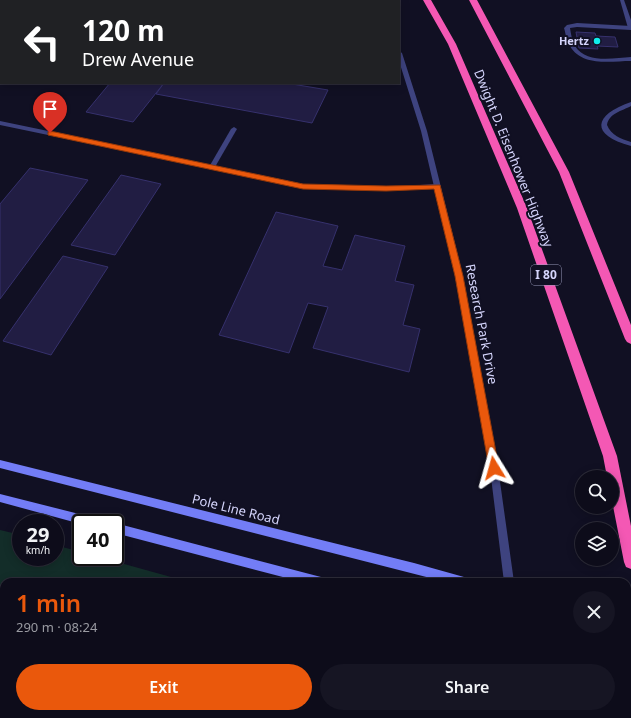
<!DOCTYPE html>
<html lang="en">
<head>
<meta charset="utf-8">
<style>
	:root { --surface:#0d0c1a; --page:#161523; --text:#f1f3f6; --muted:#9a9ba2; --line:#2d2c39; --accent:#ea580c }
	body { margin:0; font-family:"Noto Sans",sans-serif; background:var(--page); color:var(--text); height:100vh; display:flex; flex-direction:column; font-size:15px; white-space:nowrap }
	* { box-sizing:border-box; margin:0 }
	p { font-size:13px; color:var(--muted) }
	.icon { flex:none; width:22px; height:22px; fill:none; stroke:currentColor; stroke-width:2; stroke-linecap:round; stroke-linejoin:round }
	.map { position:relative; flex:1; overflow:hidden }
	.sheet { position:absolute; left:0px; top:578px; width:631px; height:140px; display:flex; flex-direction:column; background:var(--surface); border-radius:12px 12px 0 0; box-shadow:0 2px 10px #0003,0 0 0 1px var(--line) }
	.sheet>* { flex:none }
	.top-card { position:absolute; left:0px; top:0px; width:400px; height:84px; box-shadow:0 2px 10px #0003,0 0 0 1px var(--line); background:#202124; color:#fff; overflow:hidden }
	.controls { position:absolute; left:575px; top:470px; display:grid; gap:8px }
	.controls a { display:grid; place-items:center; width:44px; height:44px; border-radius:50%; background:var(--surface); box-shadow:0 2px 10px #0003,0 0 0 1px var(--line); font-size:20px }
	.speed { position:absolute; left:12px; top:514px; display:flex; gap:8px; font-size:20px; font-weight:700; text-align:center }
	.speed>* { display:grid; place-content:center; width:52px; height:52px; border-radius:50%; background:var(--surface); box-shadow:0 2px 10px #0003,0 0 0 1px var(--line); line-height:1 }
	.speed small { font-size:10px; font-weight:400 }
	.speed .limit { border:2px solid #111; border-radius:6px; background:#fff; color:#111 }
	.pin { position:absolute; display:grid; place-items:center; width:34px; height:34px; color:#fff; margin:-41px -17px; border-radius:50% 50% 50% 0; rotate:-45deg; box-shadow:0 0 4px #0007 }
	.pin .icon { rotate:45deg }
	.me { position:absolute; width:44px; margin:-22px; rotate:352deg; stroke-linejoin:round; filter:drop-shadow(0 0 3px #0008) }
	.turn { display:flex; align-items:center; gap:14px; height:84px; padding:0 16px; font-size:18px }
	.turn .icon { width:52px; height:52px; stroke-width:2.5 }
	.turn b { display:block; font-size:28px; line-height:34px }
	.round { display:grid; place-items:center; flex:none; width:42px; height:42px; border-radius:21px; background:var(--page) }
	.summary { display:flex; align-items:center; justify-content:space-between; height:68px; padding:0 16px }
	h1 { font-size:24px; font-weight:600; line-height:30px; color:var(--accent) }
	.action { display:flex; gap:8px; margin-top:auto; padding:8px 16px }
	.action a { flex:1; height:46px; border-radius:24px; background:var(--accent); color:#fff; font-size:16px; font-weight:600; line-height:46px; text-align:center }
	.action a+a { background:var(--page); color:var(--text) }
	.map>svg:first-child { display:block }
</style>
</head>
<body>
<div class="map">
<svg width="631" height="718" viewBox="0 0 631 718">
	<rect width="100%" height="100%" fill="#111023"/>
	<!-- green -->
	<path fill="#132d29" d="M 0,530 L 21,535 L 21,557 L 55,557 L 55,545 L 81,552 L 81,557 L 99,557 L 189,582 L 4,582 L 4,714 L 488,714 L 489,718 L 0,718 Z"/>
	<!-- building -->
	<g fill="#211d43" stroke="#36316d">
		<path d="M 0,0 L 34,0 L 40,1 L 1,1 L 1,24 Z"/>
		<path d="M 576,32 L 595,33 L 596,36 L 615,37 L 618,47 L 597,46 L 598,49 L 579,48 Z"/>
		<path d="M 110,83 L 164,83 L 133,122 L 86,112 Z"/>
		<path d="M 164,83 L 286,83 L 328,90 L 312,123 L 156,94 Z"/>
		<path d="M 30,168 L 88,180 L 0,299 L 0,204 Z"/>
		<path d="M 121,175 L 161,184 L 115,255 L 71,245 Z"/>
		<path d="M 276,212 L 338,226 L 323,266 L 342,270 L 355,235 L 405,246 L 395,281 L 414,285 L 403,325 L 420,329 L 409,372 L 313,348 L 328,307 L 308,303 L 289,353 L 219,335 Z"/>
		<path d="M 63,256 L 108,267 L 51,355 L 3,341 Z"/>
	</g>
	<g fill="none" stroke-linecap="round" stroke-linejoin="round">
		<!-- service -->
		<g fill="#3e437f" fill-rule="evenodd">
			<path d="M 577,23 L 631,26 L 631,30 L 577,27 L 570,28 C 571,34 572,41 575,46 C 586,64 614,58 631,57 L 631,61 C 611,61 582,67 570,46 C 566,41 566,34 564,28 L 567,25 Z"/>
			<path d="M 234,127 L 237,129 L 215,167 L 212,169 L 210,169 L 209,167 L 231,129 Z"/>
		</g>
		<!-- minor -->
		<path fill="#3e437f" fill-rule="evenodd" d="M 0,121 L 303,184 L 386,187 L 437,184 L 440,186 L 437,188 L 386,191 L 303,188 L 0,125 Z"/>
		<!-- tertiary -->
		<g fill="#3e437f" fill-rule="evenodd">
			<rect x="375" y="0" width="4" height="1"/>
			<path d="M 620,0 L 624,0 L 631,20 L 631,30 L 628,28 Z"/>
			<path d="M 399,51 L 402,53 L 427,131 L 463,276 L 496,453 L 514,582 L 504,582 L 488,453 L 455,276 L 421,131 L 399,61 Z"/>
			<path d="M 631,102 L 631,106 C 622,111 609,113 607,125 C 611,135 621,139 631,142 L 631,146 C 590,135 593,115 631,102 Z"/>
			<rect x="521" y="714" width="12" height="4"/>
		</g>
		<!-- secondary -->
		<g fill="#737df6" fill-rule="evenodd">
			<path d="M 0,460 L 414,563 L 464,577 L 468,578 L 469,582 L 446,582 L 0,468 Z"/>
			<path d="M 0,494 L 95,518 L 98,520 L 100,523 L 81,524 L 0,502 Z"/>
			<path d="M 115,523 L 321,577 L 325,578 L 326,582 L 302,582 L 115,533 Z"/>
			<path d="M 627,622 L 631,623 L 631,633 L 627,632 Z"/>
			<path d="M 627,663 L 631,664 L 631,674 L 627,673 Z"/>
		</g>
		<!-- motorway -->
		<g fill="#f458b4" fill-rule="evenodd">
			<path d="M 423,0 L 431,0 L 456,44 L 527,208 L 617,456 L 631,526 L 631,569 L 626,567 L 624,562 L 612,501 L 612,477 L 607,477 L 603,456 L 517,208 L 448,44 Z"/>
			<path d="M 469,0 L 477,0 L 569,172 L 631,325 L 631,344 L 627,342 L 625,339 L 559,172 Z"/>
		</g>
	</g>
	<!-- route -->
	<path fill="#ea580c" stroke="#983908" d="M 50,131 L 303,184 L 386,186 L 440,185 L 463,276 L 499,468 L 497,471 L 494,473 L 490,471 L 489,468 L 455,276 L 434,189 L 386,191 L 303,189 L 48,135 L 48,132 Z"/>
	<!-- markers -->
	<circle fill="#10edec" stroke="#111023" stroke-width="1.5" cx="597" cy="41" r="4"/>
	<g text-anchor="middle" stroke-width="4" stroke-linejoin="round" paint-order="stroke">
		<!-- far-poi labels -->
		<g font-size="11" font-weight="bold" fill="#d5d5fc" stroke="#111023" text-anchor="end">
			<text x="589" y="45">Hertz</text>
		</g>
		<!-- shield labels -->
		<rect fill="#111023" stroke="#9a9abb" stroke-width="1" x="531" y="265" width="30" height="20" rx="3"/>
		<g font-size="12" font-weight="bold" fill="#d5d5fc">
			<text x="546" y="279">I 80</text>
		</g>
		<!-- street labels -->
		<g font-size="13" fill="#d5d5fc" stroke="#111023">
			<text transform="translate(514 158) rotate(68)" y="5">Dwight D. Eisenhower Highway</text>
			<text transform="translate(482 324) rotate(79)" y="5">Research Park Drive</text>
			<text transform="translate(236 509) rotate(14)" y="5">Pole Line Road</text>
		</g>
	</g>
</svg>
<div class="controls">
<a><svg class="icon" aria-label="search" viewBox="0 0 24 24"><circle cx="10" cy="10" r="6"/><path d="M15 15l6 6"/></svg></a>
<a><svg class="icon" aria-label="layers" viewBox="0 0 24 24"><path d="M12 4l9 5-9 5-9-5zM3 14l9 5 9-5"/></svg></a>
</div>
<div class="speed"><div>29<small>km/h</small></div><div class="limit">40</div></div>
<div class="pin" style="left:50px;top:133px;background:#d93025"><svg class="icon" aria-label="arrive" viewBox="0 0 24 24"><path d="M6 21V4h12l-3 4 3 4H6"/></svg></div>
<svg class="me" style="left:494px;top:468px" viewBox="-20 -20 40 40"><path d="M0-17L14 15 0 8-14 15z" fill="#ea580c" stroke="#fff" stroke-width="4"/></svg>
<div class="top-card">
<div class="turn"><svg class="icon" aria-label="left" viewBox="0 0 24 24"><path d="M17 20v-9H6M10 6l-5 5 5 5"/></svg><div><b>120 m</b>Drew Avenue</div></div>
</div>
<section class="sheet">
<div class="summary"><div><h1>1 min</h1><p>290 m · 08:24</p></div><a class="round"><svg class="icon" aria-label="close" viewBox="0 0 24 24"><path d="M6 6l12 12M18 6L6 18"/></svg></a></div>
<div class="action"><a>Exit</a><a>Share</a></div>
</section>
</div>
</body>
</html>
